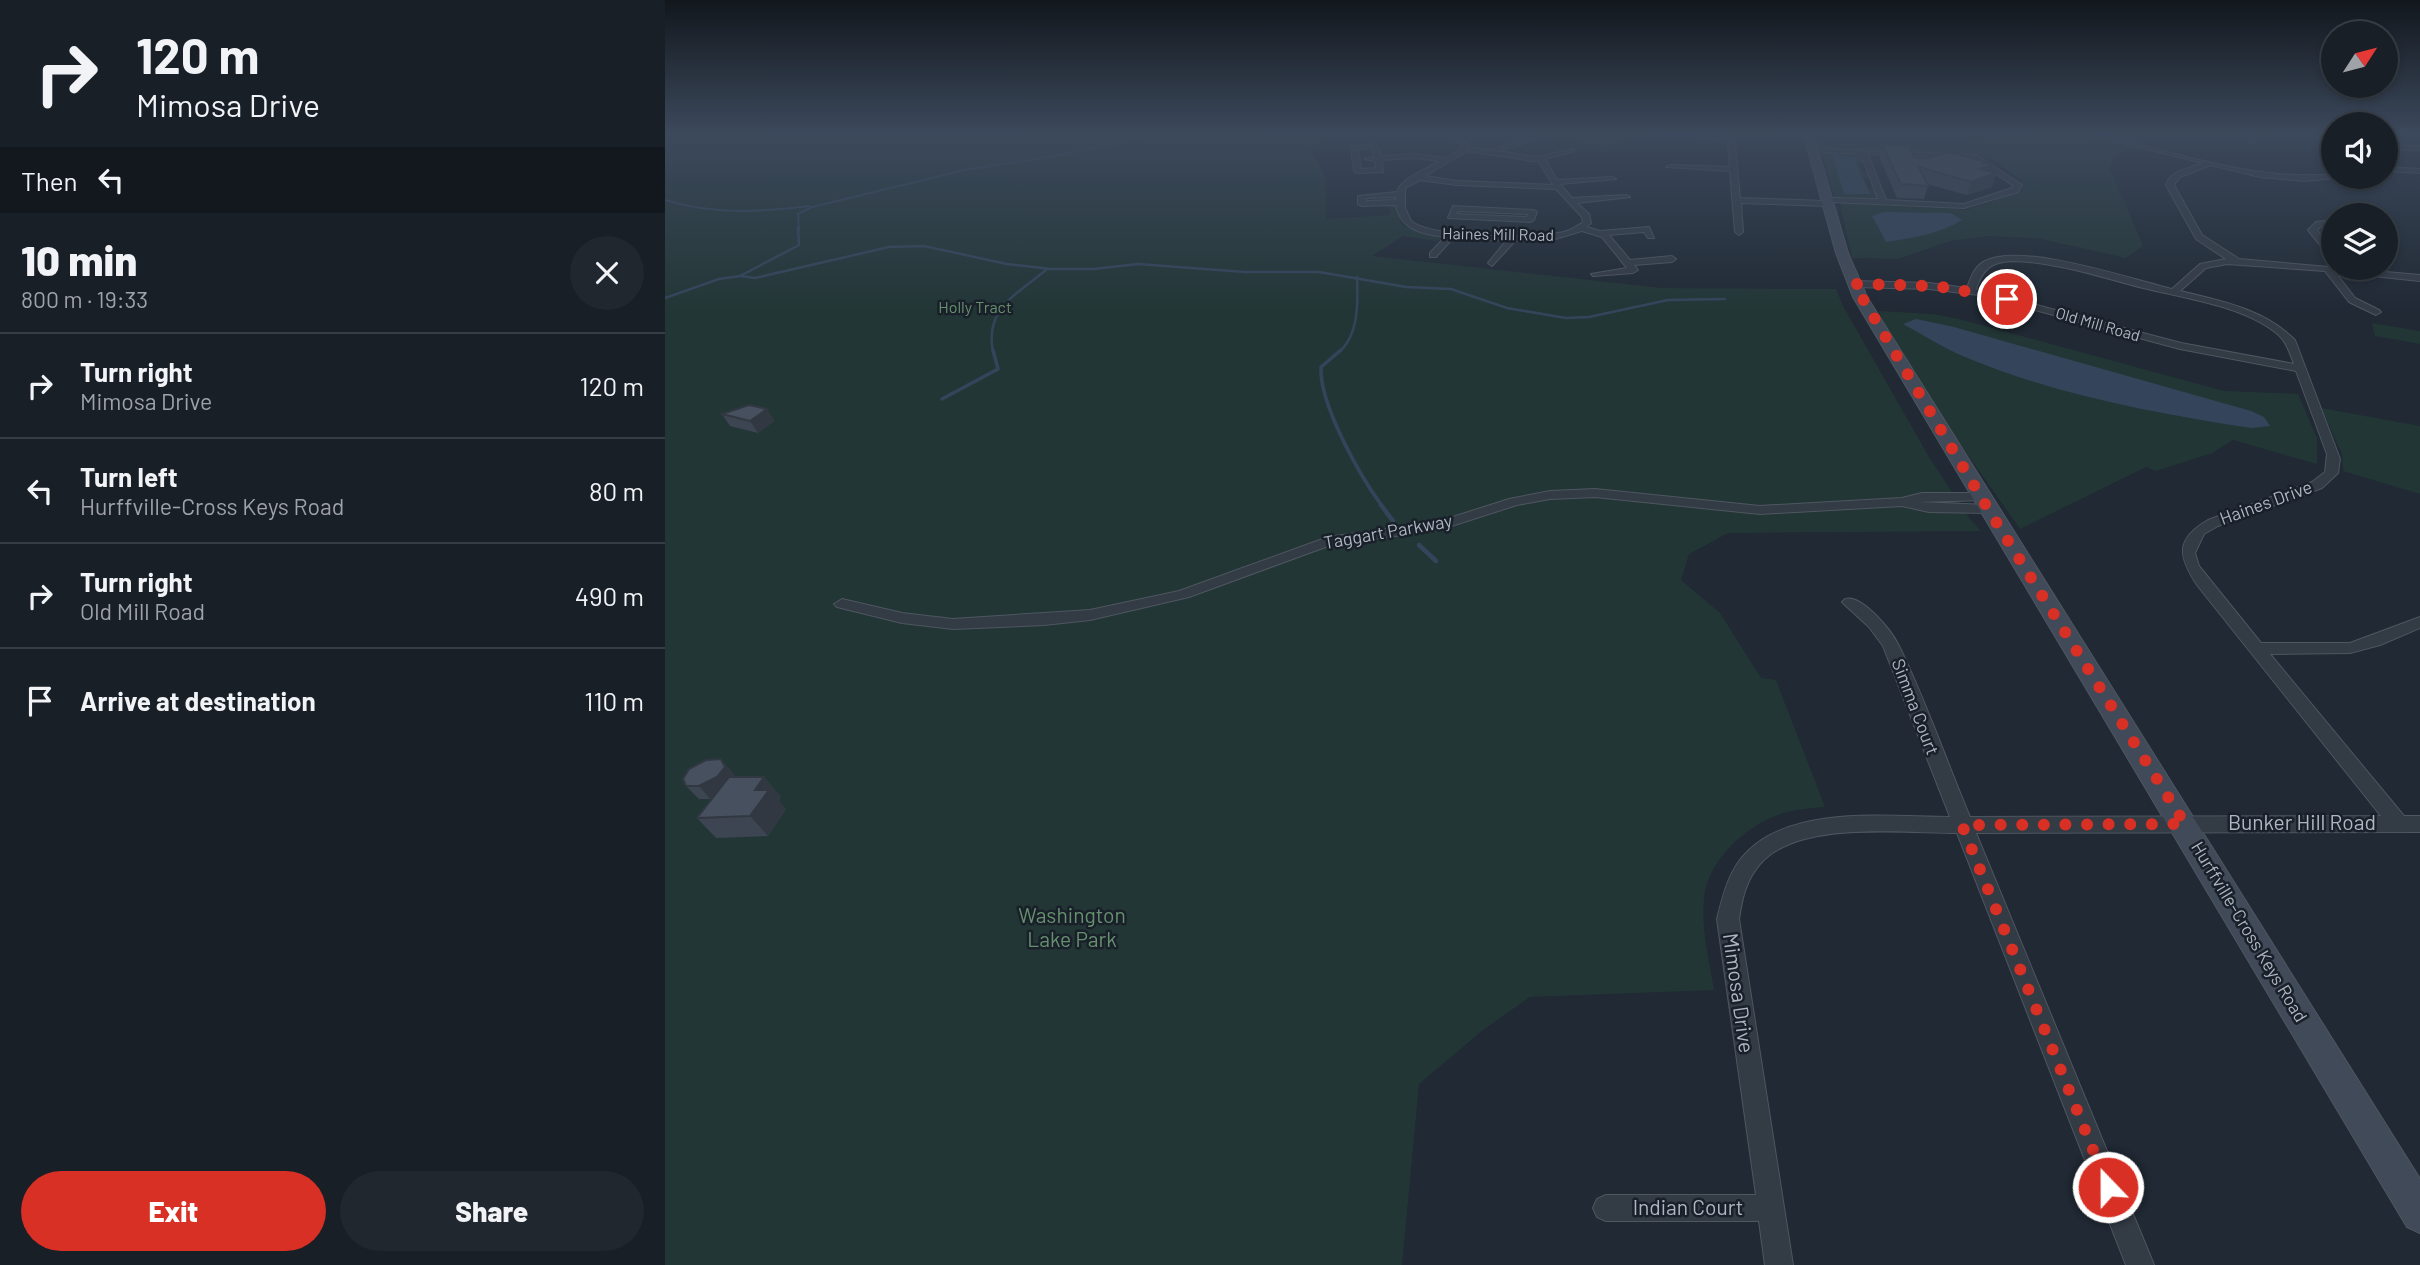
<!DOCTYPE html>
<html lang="en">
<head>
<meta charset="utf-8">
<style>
	:root { --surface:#181f27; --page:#21272f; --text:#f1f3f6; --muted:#9fa2a7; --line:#363d44; --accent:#d93025 }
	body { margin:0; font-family:Barlow,sans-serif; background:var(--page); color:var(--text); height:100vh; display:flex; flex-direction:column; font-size:26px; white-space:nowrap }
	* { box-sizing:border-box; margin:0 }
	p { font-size:23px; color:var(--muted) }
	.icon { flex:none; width:38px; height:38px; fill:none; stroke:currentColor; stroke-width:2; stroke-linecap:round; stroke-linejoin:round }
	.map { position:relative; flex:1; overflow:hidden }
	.side { display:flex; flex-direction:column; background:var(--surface); width:665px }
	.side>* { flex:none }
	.banner { background:#181f27; color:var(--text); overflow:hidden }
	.needle { width:46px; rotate:54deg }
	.fabs { position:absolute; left:1656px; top:21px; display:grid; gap:14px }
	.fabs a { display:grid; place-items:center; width:77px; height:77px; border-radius:50%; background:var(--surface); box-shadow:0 4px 10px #0003,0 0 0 2px var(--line); font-size:35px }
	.pin { position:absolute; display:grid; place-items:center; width:60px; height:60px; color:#fff; margin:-30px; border:4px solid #fff; border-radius:50%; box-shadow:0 2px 7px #0007 }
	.me { position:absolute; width:77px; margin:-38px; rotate:338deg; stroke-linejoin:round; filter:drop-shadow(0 0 5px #0008) }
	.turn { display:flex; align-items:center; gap:24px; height:147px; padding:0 21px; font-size:32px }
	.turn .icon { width:91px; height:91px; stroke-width:2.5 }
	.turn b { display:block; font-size:49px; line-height:60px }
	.then { display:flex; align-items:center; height:66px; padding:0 21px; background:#0003; gap:14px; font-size:26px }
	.round { display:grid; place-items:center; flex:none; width:74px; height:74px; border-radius:37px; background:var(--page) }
	.headline { display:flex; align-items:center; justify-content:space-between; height:119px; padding:0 21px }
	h1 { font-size:42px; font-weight:800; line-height:52px }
	.cta { display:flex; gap:14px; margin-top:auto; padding:14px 21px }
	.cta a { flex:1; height:80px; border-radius:42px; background:var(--accent); color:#fff; font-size:28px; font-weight:800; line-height:80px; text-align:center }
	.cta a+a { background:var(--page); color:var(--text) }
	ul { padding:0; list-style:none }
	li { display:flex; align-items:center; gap:21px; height:105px; padding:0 21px; border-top:2px solid var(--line) }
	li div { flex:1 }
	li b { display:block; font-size:26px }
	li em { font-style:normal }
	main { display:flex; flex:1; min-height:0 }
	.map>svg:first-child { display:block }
</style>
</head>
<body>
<main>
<section class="side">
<div class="banner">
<div class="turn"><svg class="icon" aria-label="right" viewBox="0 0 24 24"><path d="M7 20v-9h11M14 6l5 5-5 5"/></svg><div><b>120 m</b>Mimosa Drive</div></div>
<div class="then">Then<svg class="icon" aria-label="left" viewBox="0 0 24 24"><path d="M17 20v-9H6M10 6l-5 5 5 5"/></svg></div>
</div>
<div class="headline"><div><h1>10 min</h1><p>800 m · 19:33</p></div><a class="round"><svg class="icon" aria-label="close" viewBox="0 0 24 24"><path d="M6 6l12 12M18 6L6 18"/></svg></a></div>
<ul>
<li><svg class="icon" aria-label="right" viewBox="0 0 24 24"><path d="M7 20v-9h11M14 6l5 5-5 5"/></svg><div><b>Turn right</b><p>Mimosa Drive</p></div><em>120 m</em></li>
<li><svg class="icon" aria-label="left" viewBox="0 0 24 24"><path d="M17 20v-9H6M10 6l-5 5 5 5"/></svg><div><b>Turn left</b><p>Hurffville-Cross Keys Road</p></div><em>80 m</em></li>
<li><svg class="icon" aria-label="right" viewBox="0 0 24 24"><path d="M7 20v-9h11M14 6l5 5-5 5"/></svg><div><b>Turn right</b><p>Old Mill Road</p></div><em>490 m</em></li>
<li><svg class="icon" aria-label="arrive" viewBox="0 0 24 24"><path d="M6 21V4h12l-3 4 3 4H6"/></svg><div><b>Arrive at destination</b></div><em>110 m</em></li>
</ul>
<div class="cta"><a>Exit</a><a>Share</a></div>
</section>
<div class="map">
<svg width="1755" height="1265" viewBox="0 0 1755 1265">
	<rect width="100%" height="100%" fill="#202934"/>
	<!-- green -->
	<g fill="#233636">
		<path d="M 0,133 L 721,133 L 720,137 L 670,139 L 644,147 L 660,177 L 661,219 L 725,215 L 724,204 L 731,204 L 736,222 L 739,226 L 779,239 L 770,241 L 738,236 L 707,256 L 997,288 L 1171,289 L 1178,306 L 1264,457 L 1305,519 L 1316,531 L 1063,533 L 1024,554 L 1016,580 L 1055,613 L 1096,678 L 1111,680 L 1160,807 C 1148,808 1134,809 1122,812 C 1085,822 1043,858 1039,898 C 1036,929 1044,960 1049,990 L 865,997 L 818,1030 L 754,1084 L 737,1265 L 0,1265 Z"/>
		<path d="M 860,133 L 963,133 L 975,135 L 943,150 C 915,141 887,142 860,133 Z"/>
		<path d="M 1366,133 L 1416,133 L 1469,147 C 1456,151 1448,155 1445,169 L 1478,246 L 1461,258 L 1372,238 L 1323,236 L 1285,241 L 1233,259 L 1187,258 L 1175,203 L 1301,210 L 1356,192 L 1358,186 L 1354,182 L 1358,181 L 1328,160 L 1305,155 L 1160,149 L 1155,148 L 1154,143 L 1270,147 Z"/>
		<path d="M 1156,152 L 1195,155 L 1199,163 L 1194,163 L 1197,172 L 1203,172 L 1205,178 L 1199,179 L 1203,188 L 1210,189 L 1213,197 L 1170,198 Z"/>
		<path d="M 1214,311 L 1267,314 L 1294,319 L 1559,391 L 1633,394 L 1652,438 L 1652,464 L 1568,440 L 1547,453 L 1491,471 L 1481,467 L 1355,529 L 1267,404 L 1218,324 Z"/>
		<path d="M 1707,323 L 1755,331 L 1755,344 L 1710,336 Z"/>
		<path d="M 1656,408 L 1755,426 L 1755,494 L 1678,471 L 1677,454 Z"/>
	</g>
	<!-- water -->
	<g fill="#34455b">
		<path d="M 1167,154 L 1194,158 L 1190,162 L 1205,194 L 1179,194 Z"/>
		<path d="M 1219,212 L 1286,213 L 1297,220 C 1275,234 1247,238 1221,242 L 1207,216 Z"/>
		<path d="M 1251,319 L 1289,327 L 1586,411 L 1599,417 L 1605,426 L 1586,428 C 1489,413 1391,395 1300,357 C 1278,348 1259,335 1238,324 Z"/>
	</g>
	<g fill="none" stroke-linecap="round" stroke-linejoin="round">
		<!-- stream-far3 -->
		<g stroke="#34455b" stroke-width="2">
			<path d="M 0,200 C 49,215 94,212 144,206"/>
			<path d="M 134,230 L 133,214 L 147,207 L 300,170 L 390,156 L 496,133"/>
		</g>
		<!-- stream-far2 -->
		<g stroke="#34455b" stroke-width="2.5">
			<path d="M 75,276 L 90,278 L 224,247 L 259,246 L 342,264 L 386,269 L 428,269 L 473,264 L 580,272 L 654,272 L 741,287 L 786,289 L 842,308 L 901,318 L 924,317 L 1003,300 L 1060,299"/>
			<path d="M 0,298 L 54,279 L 75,276 L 134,245 L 133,228"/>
			<path d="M 328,352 C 319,308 353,294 382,269"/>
			<path d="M 674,352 C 694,335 693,302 692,277"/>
		</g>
		<!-- stream-far1 -->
		<g stroke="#34455b" stroke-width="3.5">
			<path d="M 676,350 L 656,367 C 654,404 695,476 717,506"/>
			<path d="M 277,399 L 333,369 L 328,350"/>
		</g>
		<!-- stream -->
		<g stroke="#34455b" stroke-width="4.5">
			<path d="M 716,505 L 728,521"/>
			<path d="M 754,545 L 771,561"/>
		</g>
		<defs>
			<g id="street">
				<path d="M 726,133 L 739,133 L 728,136 Z"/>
				<path d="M 774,133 L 782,133 L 801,142 L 804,147 L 872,157 L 909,149 L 909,151 L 880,159 L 892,180 L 947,177 L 951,179 L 895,184 L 907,198 L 961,195 L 965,197 L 912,203 L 924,214 L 926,223 L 922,227 L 935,231 L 984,227 L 989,238 L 983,238 L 979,232 L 944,235 L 965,260 L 1007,256 L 1011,259 L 1007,262 L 969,265 L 973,270 L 968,273 L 928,276 L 926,274 L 962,268 L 937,237 L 917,231 L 887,240 L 850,241 L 827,266 L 823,263 L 841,241 L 788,238 L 771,257 L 765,257 L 765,253 L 780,237 C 757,234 736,230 731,205 L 697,206 L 693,204 L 693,196 L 732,192 C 737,177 761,170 775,161 L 749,158 L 717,160 L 718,172 L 693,173 L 689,171 L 686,147 L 710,144 L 713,146 L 716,156 L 749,154 L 781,158 L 797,148 L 796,144 ZM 707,148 L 709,157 L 699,159 L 710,161 L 711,168 L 696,169 L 693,149 ZM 802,151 L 874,162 L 888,185 L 792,181 L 760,176 ZM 755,180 L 792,185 L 891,189 L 917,217 L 918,222 C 910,228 902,232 893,233 C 866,239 766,238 746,221 L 740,208 L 740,188 ZM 731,197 L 731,200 L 701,201 L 701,198 Z"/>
				<path d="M 968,133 L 1063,137 L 1063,133 L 1069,133 L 1075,198 L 1159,201 L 1162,198 L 1213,199 L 1196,154 L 1145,151 L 1147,148 L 1311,155 L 1357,185 L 1353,192 L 1299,208 L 1166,202 L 1163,206 L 1076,203 L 1078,232 L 1074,235 L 1070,232 L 1065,171 L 1001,167 L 1005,165 L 1065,167 L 1063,141 ZM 1203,154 L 1309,159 L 1349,186 L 1347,188 L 1299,204 L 1221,200 Z"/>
				<path d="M 1418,133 L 1429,133 C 1504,151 1591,182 1668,174 L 1671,178 L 1640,181 L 1595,177 L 1546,165 L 1515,177 L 1509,185 L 1537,235 L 1574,259 L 1755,275 L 1755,281 L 1670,272 L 1690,298 L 1714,310 L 1716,312 L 1711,315 L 1684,302 L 1660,271 L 1562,264 L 1541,268 L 1515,291 C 1556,301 1599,309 1630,340 L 1675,459 L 1673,473 L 1657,488 L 1553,526 L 1539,534 L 1530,553 L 1534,566 L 1596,643 L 1685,643 L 1755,617 L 1755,628 L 1715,645 L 1685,653 L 1605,654 L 1739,816 L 1755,816 L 1755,832 L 1311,833 L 1489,1265 L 1461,1265 L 1292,833 C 1237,833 1133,820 1095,864 C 1081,880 1077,899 1074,919 L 1128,1265 L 1100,1265 L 1094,1221 L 941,1221 L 932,1217 L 928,1208 L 932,1199 L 941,1195 L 1091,1195 L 1052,919 C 1058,895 1064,869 1083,851 C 1130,805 1225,817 1285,817 L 1218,646 L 1204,627 L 1180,605 L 1177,602 L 1180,599 C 1197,594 1227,631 1234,646 C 1261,701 1281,760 1305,817 L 1716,816 L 1532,585 C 1513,556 1510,539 1543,520 L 1647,482 L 1660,472 L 1662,454 L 1631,371 L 1515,349 L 1314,295 L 1264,289 L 1189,287 L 1184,284 L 1189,281 L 1264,283 L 1302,288 C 1306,277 1309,267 1320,261 C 1357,242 1465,279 1507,289 L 1535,264 L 1561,259 L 1531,239 L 1501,185 C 1505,171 1525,168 1538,163 ZM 1347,261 C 1392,262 1435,277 1478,288 C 1519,298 1577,306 1610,332 C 1621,340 1624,351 1629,364 L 1516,343 L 1311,289 C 1318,269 1326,262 1347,261 Z"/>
				<path d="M 1592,133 L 1600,133 L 1590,138 L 1587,144 L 1583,144 L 1585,136 Z"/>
				<path d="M 1664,133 L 1668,133 L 1668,135 L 1665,134 Z"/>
				<path d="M 871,136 L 873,139 L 833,151 L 830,149 Z"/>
				<path d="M 1720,145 L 1755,146 L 1755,150 L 1720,149 Z"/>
				<path d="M 1720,167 L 1755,169 L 1755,173 L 1720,171 Z"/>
				<path d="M 788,206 L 868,210 L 872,212 L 869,220 L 865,222 L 783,218 ZM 793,211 L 863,214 L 862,217 L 791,214 Z"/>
				<path d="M 1668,220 L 1668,225 L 1656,226 L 1652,230 L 1668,252 L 1668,261 L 1643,230 L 1651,222 Z"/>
				<path d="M 930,489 L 1095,506 L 1237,498 L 1257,493 L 1317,493 L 1324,497 L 1322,500 L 1253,502 L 1323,505 L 1330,509 L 1323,513 L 1264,512 L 1237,506 L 1095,514 L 930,497 L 885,499 L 852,505 L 774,530 L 666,545 L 524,597 L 425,620 L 379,625 L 288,629 L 237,623 L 172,607 L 169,604 L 177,599 L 237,613 L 288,619 L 425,610 L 514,591 L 663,537 L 772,522 L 844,499 L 885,491 Z"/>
			</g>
			<path id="secondary" d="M 1138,133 L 1148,133 L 1183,253 L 1202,297 L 1755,1179 L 1755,1233 L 1742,1227 L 1188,297 L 1171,253 Z"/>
		</defs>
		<!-- street casing -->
		<use href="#street" stroke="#4e5660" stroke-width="2"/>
		<!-- secondary casing -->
		<use href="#secondary" stroke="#4e5660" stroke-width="2"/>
		<!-- street -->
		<use href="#street" fill="#333b45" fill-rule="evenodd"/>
		<!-- secondary -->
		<use href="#secondary" fill="#414a58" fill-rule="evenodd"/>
	</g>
	<!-- wall -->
	<g fill="#3c4551">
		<path d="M 1217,145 L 1250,158 L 1328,165 L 1326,172 L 1327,187 L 1302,195 L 1262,184 L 1263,186 L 1259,199 L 1232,198 L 1214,157 Z"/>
		<path d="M 102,409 L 109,421 L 93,433 L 65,426 L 57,414 Z"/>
		<path d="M 68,773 L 70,777 L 99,777 L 116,797 L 114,801 L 121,809 L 103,836 L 51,838 L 32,818 L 47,799 L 34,799 L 21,786 Z"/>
	</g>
	<!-- shaded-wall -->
	<g fill="#313842">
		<path d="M 1322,162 L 1320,168 L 1328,165 L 1325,176 L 1331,173 L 1327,187 L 1302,195 L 1306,182 L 1319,163 Z"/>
		<path d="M 102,409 L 109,421 L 93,433 L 85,421 Z"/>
		<path d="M 56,759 L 68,773 L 72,781 L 46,800 L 34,786 Z"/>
		<path d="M 99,777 L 116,797 L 114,801 L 121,809 L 103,836 L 85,816 L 90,790 Z"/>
	</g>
	<!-- building -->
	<g fill="#46505e" stroke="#313842" stroke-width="2">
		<path d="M 1217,145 L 1243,146 L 1250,158 L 1262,158 L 1282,152 L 1292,154 L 1322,162 L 1319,163 L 1328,165 L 1315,169 L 1331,173 L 1306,182 L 1254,167 L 1263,186 L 1236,184 Z"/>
		<path d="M 84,405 L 102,409 L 85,421 L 57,414 Z"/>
		<path d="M 56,759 L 60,767 L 52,777 L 34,786 L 21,786 L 18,779 L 24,769 L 41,760 Z"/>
		<path d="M 64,777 L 99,777 L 90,790 L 104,790 L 85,816 L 32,818 Z"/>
	</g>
	<!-- sky -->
	<linearGradient id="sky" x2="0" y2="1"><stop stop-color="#12171d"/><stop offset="0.43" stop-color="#3c495c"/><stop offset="1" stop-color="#3c495c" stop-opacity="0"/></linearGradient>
	<rect width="1755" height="310" fill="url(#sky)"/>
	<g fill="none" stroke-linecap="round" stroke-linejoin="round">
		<!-- route -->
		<path stroke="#d93025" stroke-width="12" stroke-dasharray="0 21.6" d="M 1342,299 L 1272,286 L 1189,284 L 1323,509 L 1520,824 L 1297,825 L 1443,1187"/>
	</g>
	<g text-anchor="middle" stroke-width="5" stroke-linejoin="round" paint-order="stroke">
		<!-- far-street labels -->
		<g font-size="16" fill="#adb6c2" stroke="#192029">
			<text transform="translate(833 234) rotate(1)" y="6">Haines Mill Road</text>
			<text transform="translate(1433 324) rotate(16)" y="6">Old Mill Road</text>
		</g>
		<!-- far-park labels -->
		<g font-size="16" fill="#66916f" stroke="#192029">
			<text x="310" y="313">Holly Tract</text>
		</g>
		<!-- street labels -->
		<g font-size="18" fill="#adb6c2" stroke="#192029">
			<text transform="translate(1601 503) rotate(-20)" y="6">Haines Drive</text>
			<text transform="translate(723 532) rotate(-10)" y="6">Taggart Parkway</text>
			<text transform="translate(1250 707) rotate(69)" y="6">Simma Court</text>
			<text transform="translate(1584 932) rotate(59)" y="6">Hurffville-Cross Keys Road</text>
		</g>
		<!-- near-street labels -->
		<g font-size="21" fill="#adb6c2" stroke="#192029">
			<text x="1637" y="830">Bunker Hill Road</text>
			<text transform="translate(1073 993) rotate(82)" y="7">Mimosa Drive</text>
			<text x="1023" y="1215">Indian Court</text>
		</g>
		<!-- near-park labels -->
		<g font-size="21" fill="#66916f" stroke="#192029">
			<text x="407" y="923">Washington<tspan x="407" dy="24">Lake Park</tspan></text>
		</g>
	</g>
</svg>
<div class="fabs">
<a><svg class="needle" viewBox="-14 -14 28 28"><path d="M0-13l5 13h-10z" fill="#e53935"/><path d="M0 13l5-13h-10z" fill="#9fa2a7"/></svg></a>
<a><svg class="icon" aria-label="sound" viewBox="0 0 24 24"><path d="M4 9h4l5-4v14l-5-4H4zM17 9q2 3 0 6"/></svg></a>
<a><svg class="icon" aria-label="layers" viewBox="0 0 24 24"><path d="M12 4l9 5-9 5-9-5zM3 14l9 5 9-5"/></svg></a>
</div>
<div class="pin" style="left:1342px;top:299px;background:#d93025"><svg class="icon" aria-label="arrive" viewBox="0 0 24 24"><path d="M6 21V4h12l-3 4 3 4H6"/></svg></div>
<svg class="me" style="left:1443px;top:1187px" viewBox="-20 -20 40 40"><circle r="17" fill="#d93025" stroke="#fff" stroke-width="3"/><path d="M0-11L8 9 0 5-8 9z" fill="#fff"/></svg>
</div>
</main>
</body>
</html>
